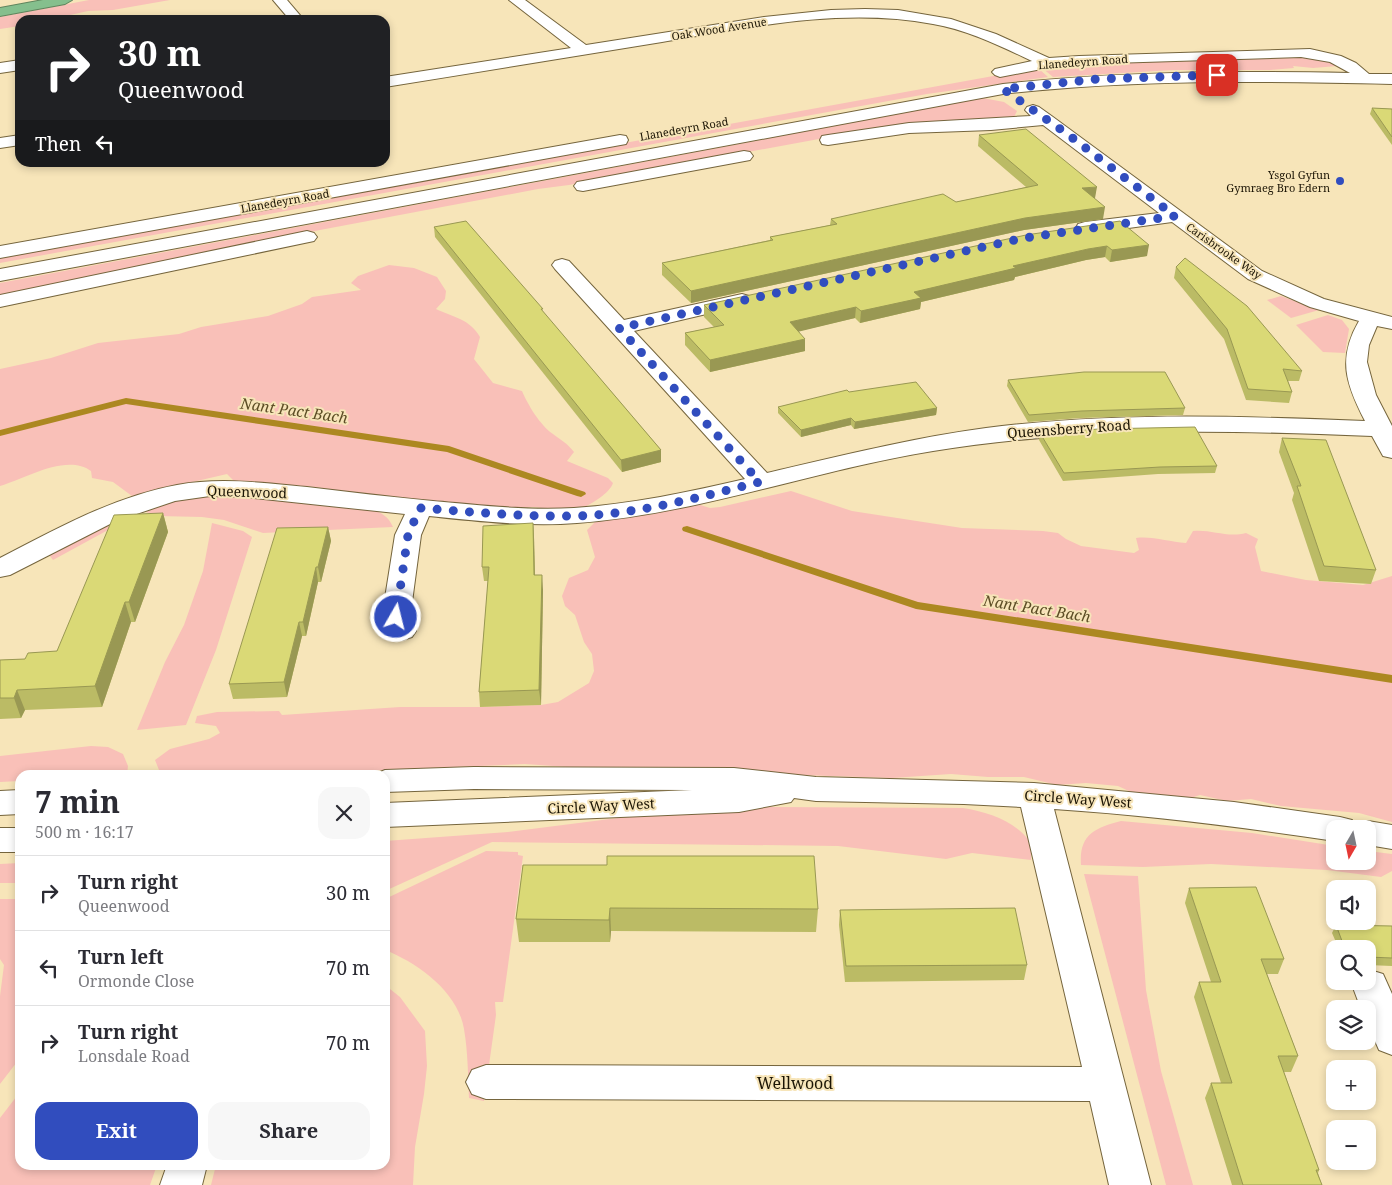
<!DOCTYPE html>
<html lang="en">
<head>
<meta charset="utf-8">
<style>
	:root { --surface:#fff; --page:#f7f7f7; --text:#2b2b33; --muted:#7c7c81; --line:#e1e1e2; --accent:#314dbe }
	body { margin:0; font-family:"Noto Serif",serif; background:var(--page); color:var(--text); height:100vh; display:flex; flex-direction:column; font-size:19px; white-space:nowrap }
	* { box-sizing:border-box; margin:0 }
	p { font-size:16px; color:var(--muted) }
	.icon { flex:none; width:28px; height:28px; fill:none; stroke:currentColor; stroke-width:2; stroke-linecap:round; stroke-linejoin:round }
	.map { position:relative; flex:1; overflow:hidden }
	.panel { position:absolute; left:15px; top:770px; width:375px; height:400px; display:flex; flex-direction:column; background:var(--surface); border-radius:15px; box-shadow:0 2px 8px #0003 }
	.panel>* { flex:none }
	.banner { position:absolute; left:15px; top:15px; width:375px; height:152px; border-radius:15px; box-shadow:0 2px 8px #0003; background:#202124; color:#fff; overflow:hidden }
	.needle { width:32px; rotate:189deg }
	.fabs { position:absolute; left:1326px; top:820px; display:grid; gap:10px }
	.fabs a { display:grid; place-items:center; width:50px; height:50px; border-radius:10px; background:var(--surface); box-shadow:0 2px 8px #0003; font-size:25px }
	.pin { position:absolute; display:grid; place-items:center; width:42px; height:42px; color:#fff; margin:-21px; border-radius:10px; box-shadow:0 2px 8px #0006 }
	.me { position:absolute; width:55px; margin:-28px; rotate:8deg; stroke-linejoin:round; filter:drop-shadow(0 0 4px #0008) }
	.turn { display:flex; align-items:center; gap:18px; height:105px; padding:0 20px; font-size:22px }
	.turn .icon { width:65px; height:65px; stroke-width:2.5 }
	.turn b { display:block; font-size:35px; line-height:42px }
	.then { display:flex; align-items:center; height:48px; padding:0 20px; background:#0003; gap:10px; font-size:19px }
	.round { display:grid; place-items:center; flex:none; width:52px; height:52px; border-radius:15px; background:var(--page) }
	.head { display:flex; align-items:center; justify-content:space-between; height:85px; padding:0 20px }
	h1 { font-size:30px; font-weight:700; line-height:38px }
	.primary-button { display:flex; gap:10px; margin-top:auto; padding:10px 20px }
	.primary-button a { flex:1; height:58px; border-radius:15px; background:var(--accent); color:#fff; font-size:20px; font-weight:700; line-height:58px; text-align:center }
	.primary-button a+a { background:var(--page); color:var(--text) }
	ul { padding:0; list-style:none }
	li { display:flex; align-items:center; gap:15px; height:75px; padding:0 20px; border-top:1px solid var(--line) }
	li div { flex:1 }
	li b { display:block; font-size:19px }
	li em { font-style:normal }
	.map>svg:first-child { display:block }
</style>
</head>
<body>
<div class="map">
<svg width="1392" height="1185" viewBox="0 0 1392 1185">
	<rect width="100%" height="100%" fill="#f7e5b9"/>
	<!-- green -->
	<g fill="#f9c0b8">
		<path d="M 89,0 L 170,0 L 113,10 L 88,11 L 48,20 L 20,20 L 20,26 L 0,29 L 0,17 Z"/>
		<path d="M 1314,55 L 1337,65 L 1337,66 L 1313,68 L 1293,66 L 1294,68 L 1270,70 L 1174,70 L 1053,77 L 1041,67 L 1056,65 Z"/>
		<path d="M 1038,68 L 1048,77 L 927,94 L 0,263 L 0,256 Z"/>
		<path d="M 983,98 L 1004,102 L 1017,111 L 1013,119 L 873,129 L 569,185 L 538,189 L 320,230 L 0,297 L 0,283 Z"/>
		<path d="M 389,265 L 414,268 L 437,277 L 446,291 L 445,299 L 436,309 C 453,317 470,319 480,337 L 474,359 L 493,383 L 522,391 C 528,405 540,425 553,434 C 561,440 568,444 574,452 L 567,461 L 608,478 L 613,483 C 609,496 578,513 564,513 C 557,513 549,509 541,508 C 534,506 525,508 517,508 L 355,496 C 318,482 278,486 239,486 L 227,474 L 132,496 L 113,482 L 92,478 L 91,471 C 66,453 25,479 0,486 L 0,369 L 51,358 L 98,343 L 179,334 L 201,327 L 268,316 L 302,304 L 312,297 L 361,290 L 351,283 L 358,276 Z"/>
		<path d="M 1281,296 L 1319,310 L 1291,318 L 1267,300 Z"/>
		<path d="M 1328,315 L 1342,320 L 1349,329 L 1345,353 L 1323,352 L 1296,325 Z"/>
		<path d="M 791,491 L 852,511 L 962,528 L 1043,531 L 1058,533 L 1066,539 L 1081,546 L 1134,553 L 1139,550 L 1136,538 C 1153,536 1169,542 1186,543 L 1193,531 C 1211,529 1227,538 1246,533 L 1258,539 L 1255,547 L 1261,571 L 1306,580 L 1363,585 L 1392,576 L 1392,822 L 1359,813 L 1281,806 L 1251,799 L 1227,801 L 1200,795 L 1181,801 L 1142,797 L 1118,786 L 1086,783 L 1057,785 L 1024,777 L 988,777 L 951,774 L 892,778 L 581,768 L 525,764 L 286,774 L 242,773 L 224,775 L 174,775 L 159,770 L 155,760 L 170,749 L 209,739 L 220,733 L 216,726 L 195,723 L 197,716 L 217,712 L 279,711 L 282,715 L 400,707 L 480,707 L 541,705 L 558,702 L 589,683 L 594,671 L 592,654 L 584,642 L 575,615 L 565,606 L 562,596 L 569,578 L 588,570 L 595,557 L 587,530 L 598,519 L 630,513 L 649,515 L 694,503 L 710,508 L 720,507 Z"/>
		<path d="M 223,494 L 371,509 C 382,513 388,516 393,527 L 263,533 L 224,520 L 202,517 L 158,516 L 140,510 L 161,503 Z"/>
		<path d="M 212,523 L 243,531 L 252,537 L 216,650 L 186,725 L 137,730 L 165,662 L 184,625 L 203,571 Z"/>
		<path d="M 106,524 L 119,524 L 53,560 L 50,556 L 51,553 Z"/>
		<path d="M 91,746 L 108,747 L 123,754 L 128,766 L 127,775 L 20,775 L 20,781 L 0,782 L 0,756 Z"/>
		<path d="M 771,807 L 963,808 C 993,813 1024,824 1037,854 L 1031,854 L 1031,860 L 972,853 L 946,859 L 838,846 L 492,842 L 385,891 L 385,841 L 508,832 L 657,813 Z"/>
		<path d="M 1121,821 L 1252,833 L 1335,846 L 1335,861 L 1368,861 L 1368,851 L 1392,854 L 1392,871 L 1381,877 L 1327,870 L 1211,864 L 1143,867 L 1081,865 C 1079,835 1094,828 1121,821 Z"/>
		<path d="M 486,851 L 518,852 L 518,855 L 523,856 L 503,1002 L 495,1002 L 496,1015 L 484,1101 L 469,1098 C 468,1076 468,1052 464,1029 C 458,992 418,963 385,950 L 385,899 Z"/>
		<path d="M 20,863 L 20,883 L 0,883 L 0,864 Z"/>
		<path d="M 1084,874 L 1138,876 L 1146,990 L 1161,1071 L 1193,1185 L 1166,1185 Z"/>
		<path d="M 0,899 L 20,899 L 20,1058 L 0,1084 L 0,996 L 4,965 L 0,959 Z"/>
		<path d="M 385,985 L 400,997 L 425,1031 L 427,1066 L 424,1094 L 415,1147 L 413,1185 L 211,1185 L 216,1165 L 385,1165 Z"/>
		<path d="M 20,1092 L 20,1165 L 157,1165 L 150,1185 L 0,1185 L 0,1118 Z"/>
	</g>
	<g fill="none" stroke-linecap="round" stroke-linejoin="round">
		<!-- stream -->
		<g fill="#ac8821" fill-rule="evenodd">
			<path d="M 126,398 L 449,446 L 585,492 L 586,494 L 581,497 L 577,496 L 447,452 L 126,404 L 0,436 L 0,430 Z"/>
			<path d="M 687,526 L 918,602 L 1392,675 L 1392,683 L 916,609 L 683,531 L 682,529 L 683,527 Z"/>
		</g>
		<defs>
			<g id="minor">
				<path d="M 273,0 L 287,0 L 304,20 L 290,20 Z"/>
				<path d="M 509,0 L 525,0 L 586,45 L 764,17 L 831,10 L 865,9 L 898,10 L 951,19 L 996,34 L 1049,58 L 1079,56 L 1310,49 L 1341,56 L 1356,63 L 1369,74 L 1392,74 L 1392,84 C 1262,81 1133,79 1003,94 L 0,281 L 0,269 L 1003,84 C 1119,71 1234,71 1350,73 L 1330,62 L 1301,57 L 1079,64 L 1047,68 L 1000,77 L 995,75 L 992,72 L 995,69 L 1032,61 C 1000,46 968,30 933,24 C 843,7 751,27 662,42 C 570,57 477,72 385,87 L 385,77 L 571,48 Z"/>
				<path d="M 20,60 L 20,70 L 0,73 L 0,63 Z"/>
				<path d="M 1033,105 L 1039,107 L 1053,117 L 1262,271 L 1324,299 L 1392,317 L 1392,329 L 1377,326 L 1369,345 L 1367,362 L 1376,395 L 1392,426 L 1392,458 L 1383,456 L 1372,436 C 1225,430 1079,427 933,451 C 814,470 699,514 577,523 C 529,527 478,521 429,516 L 421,535 L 410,617 L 416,631 L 412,637 L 402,640 L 392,637 L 382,617 L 395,535 L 405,514 L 245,497 L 210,496 L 175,501 L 116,521 L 10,575 L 0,577 L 0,558 C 56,529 113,497 177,485 C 220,477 264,483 307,487 C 349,492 391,497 433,501 C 479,505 528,511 574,508 C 632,504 689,492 745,479 L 555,269 L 552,265 L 555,261 L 562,259 L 569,261 L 624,320 L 742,294 L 749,296 L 752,300 L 749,304 L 634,331 L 767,473 C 839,456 912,438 986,428 C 1111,412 1239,416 1365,421 C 1346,384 1337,359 1359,321 L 1310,307 L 1248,279 L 1172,222 L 1085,234 L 1078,232 L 1076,228 L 1078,224 L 1085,222 L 1159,213 L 1043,125 L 991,130 L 909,133 L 828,145 L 822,144 L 820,140 L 822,136 L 828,135 L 909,123 L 1031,116 L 1025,110 L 1027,107 Z"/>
				<path d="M 20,135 L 20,145 L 0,148 L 0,138 Z"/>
				<path d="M 620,135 L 626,136 L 628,140 L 626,144 L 0,258 L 0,246 Z"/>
				<path d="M 744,151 L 750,152 L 753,156 L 750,160 L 583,191 L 577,190 L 574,186 L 577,182 L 583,181 Z"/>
				<path d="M 307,231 L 314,233 L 317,237 L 314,241 L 0,307 L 0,295 Z"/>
				<path d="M 474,767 L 734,768 L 816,777 L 1034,783 L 1234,802 L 1340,817 L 1352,820 L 1355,826 L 1368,821 L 1392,825 L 1392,849 L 1368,845 L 1368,829 L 1335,829 L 1335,841 C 1241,827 1148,815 1054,809 L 1151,1185 L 1109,1185 L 1090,1101 L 486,1099 L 472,1094 L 466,1082 L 472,1070 L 486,1065 L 1082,1067 L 1021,807 L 964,804 L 816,801 L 794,798 L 791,802 L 739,812 L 385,827 L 385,803 L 692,790 L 474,789 L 385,792 L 385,775 L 373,775 L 385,770 Z"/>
				<path d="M 20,790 L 20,814 L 0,815 L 0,791 Z"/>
				<rect x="0" y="828" width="20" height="24"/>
				<path d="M 1370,970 L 1383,974 L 1392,994 L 1392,1055 L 1379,1050 L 1368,1025 L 1368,1009 L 1361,1009 L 1352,985 L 1354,981 L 1368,981 L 1368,971 Z"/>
				<path d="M 167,1165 L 207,1165 L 202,1185 L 160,1185 Z"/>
			</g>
			<path id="highway" d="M 43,0 L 72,0 L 65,4 L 0,16 L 0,8 Z"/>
		</defs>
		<!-- minor casing -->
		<use href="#minor" stroke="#75653d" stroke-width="2"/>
		<!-- highway casing -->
		<use href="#highway" stroke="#60845d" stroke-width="2"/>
		<!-- minor -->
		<use href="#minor" fill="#fff" fill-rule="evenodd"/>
		<!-- highway -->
		<use href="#highway" fill="#85bf8d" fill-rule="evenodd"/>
	</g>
	<!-- wall -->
	<g fill="#bbbb65">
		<path d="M 1372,108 L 1392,109 L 1392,145 L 1370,114 Z"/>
		<path d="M 979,135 L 1095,198 L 1094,198 L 1103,219 L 1024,230 L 691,303 L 662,275 L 662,263 L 770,240 L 770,237 L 830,225 L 831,219 L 956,202 L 1026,187 L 978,146 Z"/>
		<path d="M 1120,221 L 1147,256 L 1110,262 L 1105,257 L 1086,260 L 1015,277 L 1014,280 L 921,302 L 920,309 L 860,323 L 855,318 L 799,331 L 805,351 L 710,372 L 685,345 L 685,333 L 714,327 L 704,317 L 704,305 Z"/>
		<path d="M 434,227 L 543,312 L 661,450 L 661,462 L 622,472 L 435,237 Z"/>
		<path d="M 1176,267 L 1302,371 L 1299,381 L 1288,381 L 1292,392 L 1289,403 L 1246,400 L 1224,339 L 1174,278 Z"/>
		<path d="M 1008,380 L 1185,408 L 1183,415 L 1080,418 L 1028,422 L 1007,386 Z"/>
		<path d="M 849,392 L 937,408 L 936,415 L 854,429 L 851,425 L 801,437 L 778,413 L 778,407 Z"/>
		<path d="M 1040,433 L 1217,466 L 1215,473 L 1158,474 L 1063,481 L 1039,440 Z"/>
		<path d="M 1282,438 L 1376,570 L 1371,584 L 1319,581 L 1292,500 L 1294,493 L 1279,452 Z"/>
		<path d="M 163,513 L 168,532 L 135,622 L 131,622 L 102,707 L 25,710 L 21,718 L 0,719 L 0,660 L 25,659 L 57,651 Z"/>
		<path d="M 533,523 L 534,537 L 535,575 L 543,590 L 541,705 L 480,707 L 479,692 L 488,581 L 484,581 L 482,567 Z"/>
		<path d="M 328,527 L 331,541 L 321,582 L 318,582 L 306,636 L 302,636 L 287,697 L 233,699 L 229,684 Z"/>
		<path d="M 523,865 L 818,909 L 816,932 L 611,931 L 610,942 L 519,942 L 516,919 Z"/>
		<path d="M 1189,888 L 1284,959 L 1278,974 L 1267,974 L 1298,1056 L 1291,1072 L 1284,1072 L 1319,1170 L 1318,1173 L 1322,1185 L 1232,1185 L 1205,1098 L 1211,1083 L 1221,1083 L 1194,997 L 1199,982 L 1211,982 L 1185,903 Z"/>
		<path d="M 840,910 L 1027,965 L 1024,980 L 845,982 L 839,925 Z"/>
		<path d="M 1336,925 L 1392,926 L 1392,966 L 1368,965 L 1368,949 L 1339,949 L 1332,933 Z"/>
	</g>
	<!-- shaded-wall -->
	<g fill="#999853">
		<path d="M 1097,187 L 1095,198 L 1080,200 L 1082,188 Z"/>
		<path d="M 1105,207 L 1103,219 L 1024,230 L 691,303 L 691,291 L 1025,218 Z"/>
		<path d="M 1149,245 L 1147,256 L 1110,262 L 1112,250 Z"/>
		<path d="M 1107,246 L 1105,257 L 1086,260 L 1015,277 L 1014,280 L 921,302 L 920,309 L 860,323 L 861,311 L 914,292 L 1013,266 L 1088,249 Z"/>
		<path d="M 856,307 L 855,318 L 789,334 L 790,322 Z"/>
		<path d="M 805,339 L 805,351 L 710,372 L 710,360 Z"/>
		<path d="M 937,408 L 936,415 L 854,429 L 855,422 Z"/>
		<path d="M 851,418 L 851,425 L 801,437 L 801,430 Z"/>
		<path d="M 661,450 L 661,462 L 622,472 L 621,460 Z"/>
		<path d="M 163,513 L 168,532 L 135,622 L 129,602 Z"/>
		<path d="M 533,523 L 534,537 L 535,590 L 534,575 Z"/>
		<path d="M 328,527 L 331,541 L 321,582 L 318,567 Z"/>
		<path d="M 316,567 L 318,582 L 306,636 L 303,622 Z"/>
		<path d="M 542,575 L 543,590 L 541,705 L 539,690 Z"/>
		<path d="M 125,602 L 131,622 L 102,707 L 95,686 Z"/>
		<path d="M 299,622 L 302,636 L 287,697 L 284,682 Z"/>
		<path d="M 17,690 L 25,710 L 21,718 L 14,698 Z"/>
		<path d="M 610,908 L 611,931 L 610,942 L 609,920 Z"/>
	</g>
	<!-- building -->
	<g fill="#dad976" stroke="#999853">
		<path d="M 1372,108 L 1392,109 L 1392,137 Z"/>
		<path d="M 1026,129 L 1097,187 L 1082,188 L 1105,207 L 1025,218 L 691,291 L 662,263 L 773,240 L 770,237 L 837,224 L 831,219 L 943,194 L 956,202 L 1038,185 L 979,135 Z"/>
		<path d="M 466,221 L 543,309 L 541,309 L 661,450 L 621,460 L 434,227 Z"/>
		<path d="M 1120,221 L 1149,245 L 1112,250 L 1107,246 L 1088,249 L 1013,266 L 1016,268 L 914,292 L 921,298 L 861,311 L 856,307 L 790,322 L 805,339 L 710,360 L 685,333 L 724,325 L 704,305 L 1026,235 Z"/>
		<path d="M 1185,258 L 1247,306 L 1302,371 L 1283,369 L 1292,392 L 1248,389 L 1227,329 L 1176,267 Z"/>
		<path d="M 1084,372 L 1165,372 L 1185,408 L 1081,411 L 1029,415 L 1008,380 Z"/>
		<path d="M 916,382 L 937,408 L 855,422 L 851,418 L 801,430 L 778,407 L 847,390 L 849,392 Z"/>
		<path d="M 1195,427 L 1217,466 L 1160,467 L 1064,473 L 1040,433 L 1099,429 Z"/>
		<path d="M 1282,438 L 1326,440 L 1376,570 L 1324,566 L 1297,486 L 1301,486 Z"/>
		<path d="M 163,513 L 129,602 L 125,602 L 95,686 L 17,690 L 14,698 L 0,698 L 0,660 L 25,659 L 28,653 L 57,651 L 114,515 Z"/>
		<path d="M 533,523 L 534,575 L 542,575 L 539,690 L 479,692 L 489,567 L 482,567 L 483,526 Z"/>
		<path d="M 328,527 L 318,567 L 316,567 L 303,622 L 299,622 L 284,682 L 229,684 L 277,528 Z"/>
		<path d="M 607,856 L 814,856 L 818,909 L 610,908 L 609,920 L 516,919 L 523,865 L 607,865 Z"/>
		<path d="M 1256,887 L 1284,959 L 1261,959 L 1298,1056 L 1278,1056 L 1319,1170 L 1316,1170 L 1322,1185 L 1243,1185 L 1211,1083 L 1232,1083 L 1199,982 L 1221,982 L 1189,888 Z"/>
		<path d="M 1015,908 L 1027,965 L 846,966 L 840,910 Z"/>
		<path d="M 1336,925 L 1392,926 L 1392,958 L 1368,957 L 1368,949 L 1345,949 Z"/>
	</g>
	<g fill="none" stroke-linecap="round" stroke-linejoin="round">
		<!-- route -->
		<path stroke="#314dbe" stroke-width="9" stroke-dasharray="0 16.2" d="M 396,617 L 408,535 L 420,508 C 472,512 524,517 576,516 C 639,514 700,497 760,482 L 619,328 L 1024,238 L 1175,216 L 1066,133 L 1003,89 L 1098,79 L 1217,75"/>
	</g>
	<!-- markers -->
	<circle fill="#314dbe" stroke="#f7e5b9" stroke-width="2" cx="1340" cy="181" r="5"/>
	<g text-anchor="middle" stroke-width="4" stroke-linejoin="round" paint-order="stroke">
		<!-- far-street labels -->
		<g font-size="11" fill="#1c1505" stroke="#f7e5b9">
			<text transform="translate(719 29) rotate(-9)" y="4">Oak Wood Avenue</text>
			<text transform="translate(1083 62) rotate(-4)" y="4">Llanedeyrn Road</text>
			<text transform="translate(684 129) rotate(-10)" y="4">Llanedeyrn Road</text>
			<text transform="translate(285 201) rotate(-10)" y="4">Llanedeyrn Road</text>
			<text transform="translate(1224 251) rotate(35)" y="4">Carisbrooke Way</text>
		</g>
		<!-- far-poi labels -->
		<g font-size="11" fill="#1c1505" stroke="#f7e5b9" text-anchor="end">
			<text x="1330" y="179">Ysgol Gyfun<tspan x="1330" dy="13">Gymraeg Bro Edern</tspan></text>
		</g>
		<!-- street labels -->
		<g font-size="14" fill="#1c1505" stroke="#f7e5b9">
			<text transform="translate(1069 429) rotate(-4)" y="5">Queensberry Road</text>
			<text transform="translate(247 492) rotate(2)" y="5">Queenwood</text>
			<text transform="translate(1078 799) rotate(4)" y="5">Circle Way West</text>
			<text transform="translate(601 806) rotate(-3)" y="5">Circle Way West</text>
		</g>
		<!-- water labels -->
		<g font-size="15" font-style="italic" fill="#5d4e26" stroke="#f7e5b9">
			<text transform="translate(294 411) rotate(8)" y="5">Nant Pact Bach</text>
			<text transform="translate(1037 609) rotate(9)" y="5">Nant Pact Bach</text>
		</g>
		<!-- near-street labels -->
		<g font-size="16" fill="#1c1505" stroke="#f7e5b9">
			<text x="795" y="1089">Wellwood</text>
		</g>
	</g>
</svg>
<div class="fabs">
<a><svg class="needle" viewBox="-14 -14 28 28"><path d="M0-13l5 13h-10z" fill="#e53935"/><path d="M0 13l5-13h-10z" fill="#7c7c81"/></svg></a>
<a><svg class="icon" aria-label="sound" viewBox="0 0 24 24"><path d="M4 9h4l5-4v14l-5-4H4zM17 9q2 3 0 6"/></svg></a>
<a><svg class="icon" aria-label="search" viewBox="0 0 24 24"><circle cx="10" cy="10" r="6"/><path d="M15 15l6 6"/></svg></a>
<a><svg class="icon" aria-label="layers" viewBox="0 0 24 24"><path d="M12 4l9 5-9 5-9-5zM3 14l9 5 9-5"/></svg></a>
<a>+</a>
<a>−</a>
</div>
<div class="pin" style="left:1217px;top:75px;background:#d93025"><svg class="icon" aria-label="arrive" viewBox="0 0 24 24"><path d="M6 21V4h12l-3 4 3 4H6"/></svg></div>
<svg class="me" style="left:396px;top:617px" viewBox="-20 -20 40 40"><circle r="17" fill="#314dbe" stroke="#fff" stroke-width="3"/><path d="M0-11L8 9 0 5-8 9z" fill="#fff"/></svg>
<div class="banner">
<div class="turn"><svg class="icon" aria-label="right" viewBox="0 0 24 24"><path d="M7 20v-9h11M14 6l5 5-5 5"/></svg><div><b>30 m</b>Queenwood</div></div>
<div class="then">Then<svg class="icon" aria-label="left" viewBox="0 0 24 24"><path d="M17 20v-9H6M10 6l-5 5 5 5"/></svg></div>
</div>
<section class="panel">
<div class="head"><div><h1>7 min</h1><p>500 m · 16:17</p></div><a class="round"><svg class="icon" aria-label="close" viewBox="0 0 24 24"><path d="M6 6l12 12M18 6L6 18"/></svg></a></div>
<ul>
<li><svg class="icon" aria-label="right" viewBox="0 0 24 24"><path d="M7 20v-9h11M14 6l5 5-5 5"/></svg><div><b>Turn right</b><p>Queenwood</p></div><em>30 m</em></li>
<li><svg class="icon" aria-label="left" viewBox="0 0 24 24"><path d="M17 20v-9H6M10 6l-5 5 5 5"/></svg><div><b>Turn left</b><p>Ormonde Close</p></div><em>70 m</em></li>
<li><svg class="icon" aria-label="right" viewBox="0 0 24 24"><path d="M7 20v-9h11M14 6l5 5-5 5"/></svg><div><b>Turn right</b><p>Lonsdale Road</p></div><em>70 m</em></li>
</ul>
<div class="primary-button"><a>Exit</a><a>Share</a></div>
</section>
</div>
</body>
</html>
